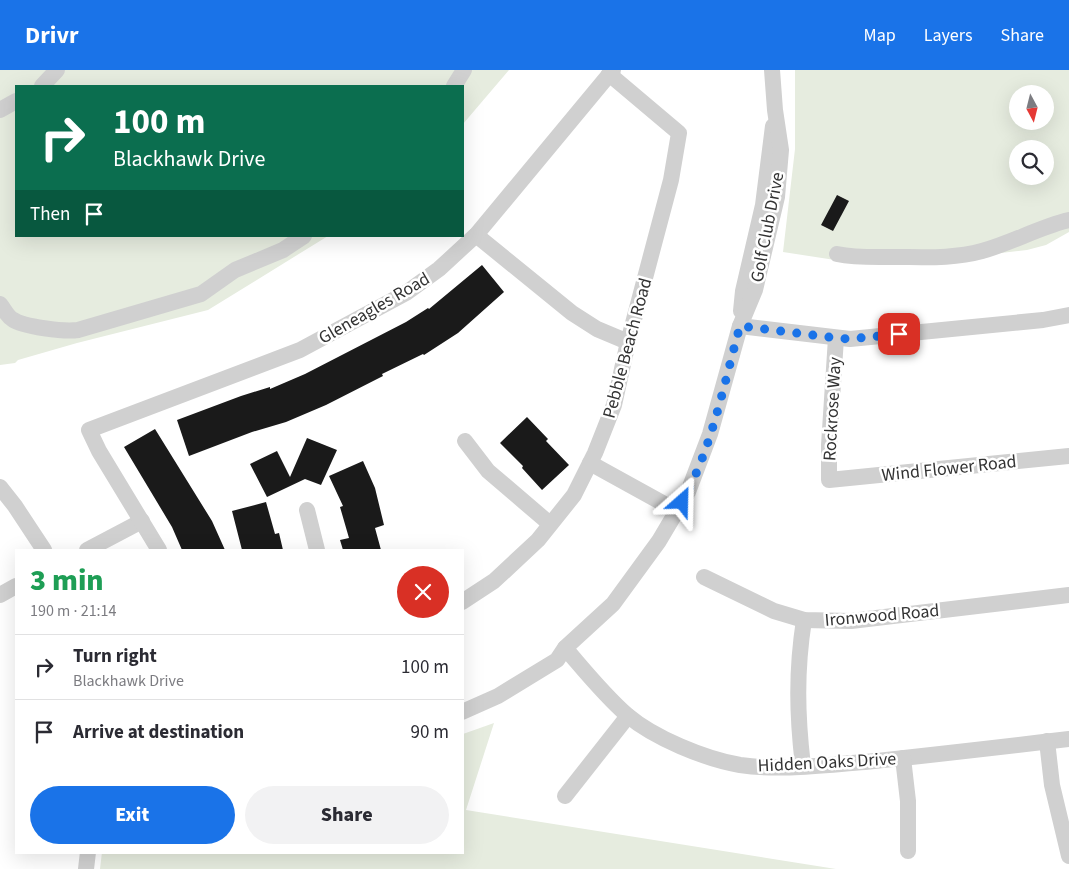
<!DOCTYPE html>
<html lang="en">
<head>
<meta charset="utf-8">
<style>
	:root { --surface:#fff; --page:#f2f2f3; --text:#2b2b33; --muted:#7c7c81; --line:#e1e1e2; --accent:#1a73e8 }
	body { margin:0; font-family:"Source Sans 3",sans-serif; background:var(--page); color:var(--text); height:100vh; display:flex; flex-direction:column; font-size:19px; white-space:nowrap }
	* { box-sizing:border-box; margin:0 }
	p { font-size:16px; color:var(--muted) }
	.icon { flex:none; width:28px; height:28px; fill:none; stroke:currentColor; stroke-width:2; stroke-linecap:round; stroke-linejoin:round }
	.map { position:relative; flex:1; overflow:hidden }
	.details { position:absolute; left:15px; top:479px; width:449px; height:305px; display:flex; flex-direction:column; background:var(--surface); border-radius:0px; box-shadow:0 5px 20px #0002 }
	.details>* { flex:none }
	.hud { position:absolute; left:15px; top:15px; width:449px; height:152px; border-radius:0px; box-shadow:0 5px 20px #0002; background:#0b6e4f; color:#fff; overflow:hidden }
	.needle { width:32px; rotate:173deg }
	.controls { position:absolute; left:1009px; top:15px; display:grid; gap:10px }
	.controls a { display:grid; place-items:center; width:45px; height:45px; border-radius:50%; background:var(--surface); box-shadow:0 5px 20px #0002; font-size:25px }
	.pin { position:absolute; display:grid; place-items:center; width:42px; height:42px; color:#fff; margin:-21px; border-radius:10px; box-shadow:0 2px 8px #0006 }
	.me { position:absolute; width:55px; margin:-28px; rotate:25deg; stroke-linejoin:round; filter:drop-shadow(0 0 4px #0008) }
	.turn { display:flex; align-items:center; gap:18px; height:105px; padding:0 15px; font-size:22px }
	.turn .icon { width:65px; height:65px; stroke-width:2.5 }
	.turn b { display:block; font-size:35px; line-height:42px }
	.then { display:flex; align-items:center; height:48px; padding:0 15px; background:#0003; gap:10px; font-size:19px }
	.round { display:grid; place-items:center; flex:none; width:52px; height:52px; border-radius:26px; background:var(--page) }
	.summary { display:flex; align-items:center; justify-content:space-between; height:85px; padding:0 15px }
	h1 { font-size:30px; font-weight:800; line-height:38px; color:#1e9e55 }
	.button { display:flex; gap:10px; margin-top:auto; padding:10px 15px }
	.button a { flex:1; height:58px; border-radius:30px; background:var(--accent); color:#fff; font-size:20px; font-weight:800; line-height:58px; text-align:center }
	.button a+a { background:var(--page); color:var(--text) }
	ul { padding:0; list-style:none }
	li { display:flex; align-items:center; gap:15px; height:65px; padding:0 15px; border-top:1px solid var(--line) }
	li div { flex:1 }
	li b { display:block; font-size:19px }
	li em { font-style:normal }
	header { display:flex; align-items:center; gap:30px; box-sizing:border-box; height:70px; padding:0 25px; background:var(--accent); color:#fff }
	header strong { font-size:24px }
	nav { display:flex; gap:28px; margin-inline-start:auto; font-size:18px }
	.map>svg:first-child { display:block }
</style>
</head>
<body>
<header>
<strong>Drivr</strong>
<nav><a>Map</a><a>Layers</a><a>Share</a></nav>
</header>
<div class="map">
<svg width="1069" height="799" viewBox="0 0 1069 799">
	<rect width="100%" height="100%" fill="#fff"/>
	<!-- green -->
	<g fill="#e6ecdf" fill-rule="evenodd">
		<path d="M 0,0 L 509,0 L 463,54 L 462,16 L 16,16 L 16,166 L 328,166 L 208,240 L 77,273 L 18,290 L 15,293 L 0,295 Z"/>
		<path d="M 795,0 L 1069,0 L 1069,162 L 1046,175 L 1027,180 L 915,193 L 848,192 L 783,182 L 795,79 ZM 1018,24 L 1045,24 L 1045,51 L 1018,51 ZM 1018,79 L 1045,79 L 1045,106 L 1018,106 Z"/>
		<path d="M 494,653 L 466,740 L 836,799 L 100,799 L 102,782 L 462,782 L 463,664 Z"/>
	</g>
	<!-- building -->
	<g fill="#1a1a1a">
		<path d="M 837,125 L 849,131 L 833,161 L 821,155 Z"/>
		<path d="M 482,195 L 504,222 L 458,263 L 424,285 L 423,284 L 382,304 L 383,306 L 326,335 L 286,352 L 252,362 L 189,386 L 177,350 L 241,326 L 270,317 L 270,319 L 305,304 L 406,252 L 428,238 L 429,239 Z"/>
		<path d="M 527,347 L 548,369 L 546,371 L 569,395 L 542,420 L 522,398 L 523,396 L 500,373 Z"/>
		<path d="M 155,359 L 212,451 L 225,480 L 182,480 L 172,457 L 124,377 Z"/>
		<path d="M 307,368 L 337,380 L 321,415 L 305,409 L 267,427 L 250,394 L 277,381 L 290,407 Z"/>
		<path d="M 363,391 L 375,418 L 384,455 L 375,458 L 381,480 L 343,480 L 340,470 L 349,468 L 340,437 L 343,436 L 329,406 Z"/>
		<path d="M 266,432 L 275,464 L 279,463 L 283,480 L 242,480 L 232,441 Z"/>
	</g>
	<g fill="none" stroke-linecap="round" stroke-linejoin="round">
		<!-- minor -->
		<g stroke="#d0d0d0" stroke-width="16">
			<path d="M 42,16 L 57,0"/>
			<path d="M 454,16 L 464,0"/>
			<path d="M 0,40 L 16,31"/>
			<path d="M 476,165 L 572,243 L 597,259 L 628,272"/>
			<path d="M 837,184 C 856,188 875,187 894,187 C 924,187 953,189 982,181 C 1012,173 1039,157 1069,150"/>
			<path d="M 0,234 C 4,239 7,246 12,249 C 23,257 65,262 78,260 L 201,224 L 235,200 L 283,180 L 304,166"/>
			<path d="M 741,241 L 743,221 L 763,135 L 773,56"/>
			<path d="M 740,256 L 850,269 L 1043,250 L 1069,245"/>
			<path d="M 836,268 L 829,375 L 829,410 L 1069,386"/>
			<path d="M 465,371 L 488,401 L 550,454"/>
			<path d="M 590,393 L 677,441"/>
			<path d="M 0,417 L 15,436 L 44,480"/>
			<path d="M 307,440 L 317,480"/>
			<path d="M 87,480 L 142,451"/>
			<path d="M 159,480 L 99,381 L 89,360 L 300,280 L 406,223 L 439,199 L 476,165 L 613,0"/>
			<path d="M 704,507 L 774,541 L 804,550 L 851,551 L 1069,525"/>
			<path d="M 0,525 L 16,516"/>
			<path d="M 462,532 L 494,511 L 538,470 L 574,425 L 595,383 L 614,335 L 628,272 L 671,110 L 679,63 L 609,4"/>
			<path d="M 565,578 C 585,601 604,625 627,645 C 654,668 705,689 740,695 C 781,701 824,695 865,692 C 933,685 1001,677 1069,669"/>
			<path d="M 462,642 L 498,626 L 557,590 L 565,578 L 613,534 L 659,471 L 688,422 L 710,364 L 740,256 L 755,220 L 777,127 L 781,80 L 775,40 L 772,0"/>
			<path d="M 1047,671 L 1052,715 L 1069,786"/>
			<path d="M 903,688 L 908,731 L 908,781"/>
			<path d="M 803,696 C 797,645 796,601 804,550"/>
			<path d="M 565,726 L 628,646"/>
			<path d="M 86,799 L 88,782"/>
		</g>
	</g>
	<g fill="none" stroke-linecap="round" stroke-linejoin="round">
		<!-- route -->
		<path stroke="#1a73e8" stroke-width="9" stroke-dasharray="0 16.2" d="M 682,432 C 712,379 724,313 740,256 L 836,268 L 850,269 L 899,264"/>
	</g>
	<g text-anchor="middle" stroke-width="5" stroke-linejoin="round" paint-order="stroke">
		<!-- street labels -->
		<g font-size="18" fill="#333" stroke="#fff">
			<text transform="translate(767 157) rotate(-79)" y="6">Golf Club Drive</text>
			<text transform="translate(374 238) rotate(-30)" y="6">Gleneagles Road</text>
			<text transform="translate(627 278) rotate(-75)" y="6">Pebble Beach Road</text>
			<text transform="translate(832 339) rotate(-87)" y="6">Rockrose Way</text>
			<text transform="translate(949 398) rotate(-6)" y="6">Wind Flower Road</text>
			<text transform="translate(882 545) rotate(-5)" y="6">Ironwood Road</text>
			<text transform="translate(827 692) rotate(-3)" y="6">Hidden Oaks Drive</text>
		</g>
	</g>
</svg>
<div class="controls">
<a><svg class="needle" viewBox="-14 -14 28 28"><path d="M0-13l5 13h-10z" fill="#e53935"/><path d="M0 13l5-13h-10z" fill="#7c7c81"/></svg></a>
<a><svg class="icon" aria-label="search" viewBox="0 0 24 24"><circle cx="10" cy="10" r="6"/><path d="M15 15l6 6"/></svg></a>
</div>
<div class="pin" style="left:899px;top:264px;background:#d93025"><svg class="icon" aria-label="arrive" viewBox="0 0 24 24"><path d="M6 21V4h12l-3 4 3 4H6"/></svg></div>
<svg class="me" style="left:682px;top:432px" viewBox="-20 -20 40 40"><path d="M0-17L14 15 0 8-14 15z" fill="#1a73e8" stroke="#fff" stroke-width="4"/></svg>
<div class="hud">
<div class="turn"><svg class="icon" aria-label="right" viewBox="0 0 24 24"><path d="M7 20v-9h11M14 6l5 5-5 5"/></svg><div><b>100 m</b>Blackhawk Drive</div></div>
<div class="then">Then<svg class="icon" aria-label="arrive" viewBox="0 0 24 24"><path d="M6 21V4h12l-3 4 3 4H6"/></svg></div>
</div>
<section class="details">
<div class="summary"><div><h1>3 min</h1><p>190 m · 21:14</p></div><a class="round" style="background:#d93025;color:#fff"><svg class="icon" aria-label="close" viewBox="0 0 24 24"><path d="M6 6l12 12M18 6L6 18"/></svg></a></div>
<ul>
<li><svg class="icon" aria-label="right" viewBox="0 0 24 24"><path d="M7 20v-9h11M14 6l5 5-5 5"/></svg><div><b>Turn right</b><p>Blackhawk Drive</p></div><em>100 m</em></li>
<li><svg class="icon" aria-label="arrive" viewBox="0 0 24 24"><path d="M6 21V4h12l-3 4 3 4H6"/></svg><div><b>Arrive at destination</b></div><em>90 m</em></li>
</ul>
<div class="button"><a>Exit</a><a>Share</a></div>
</section>
</div>
</body>
</html>
